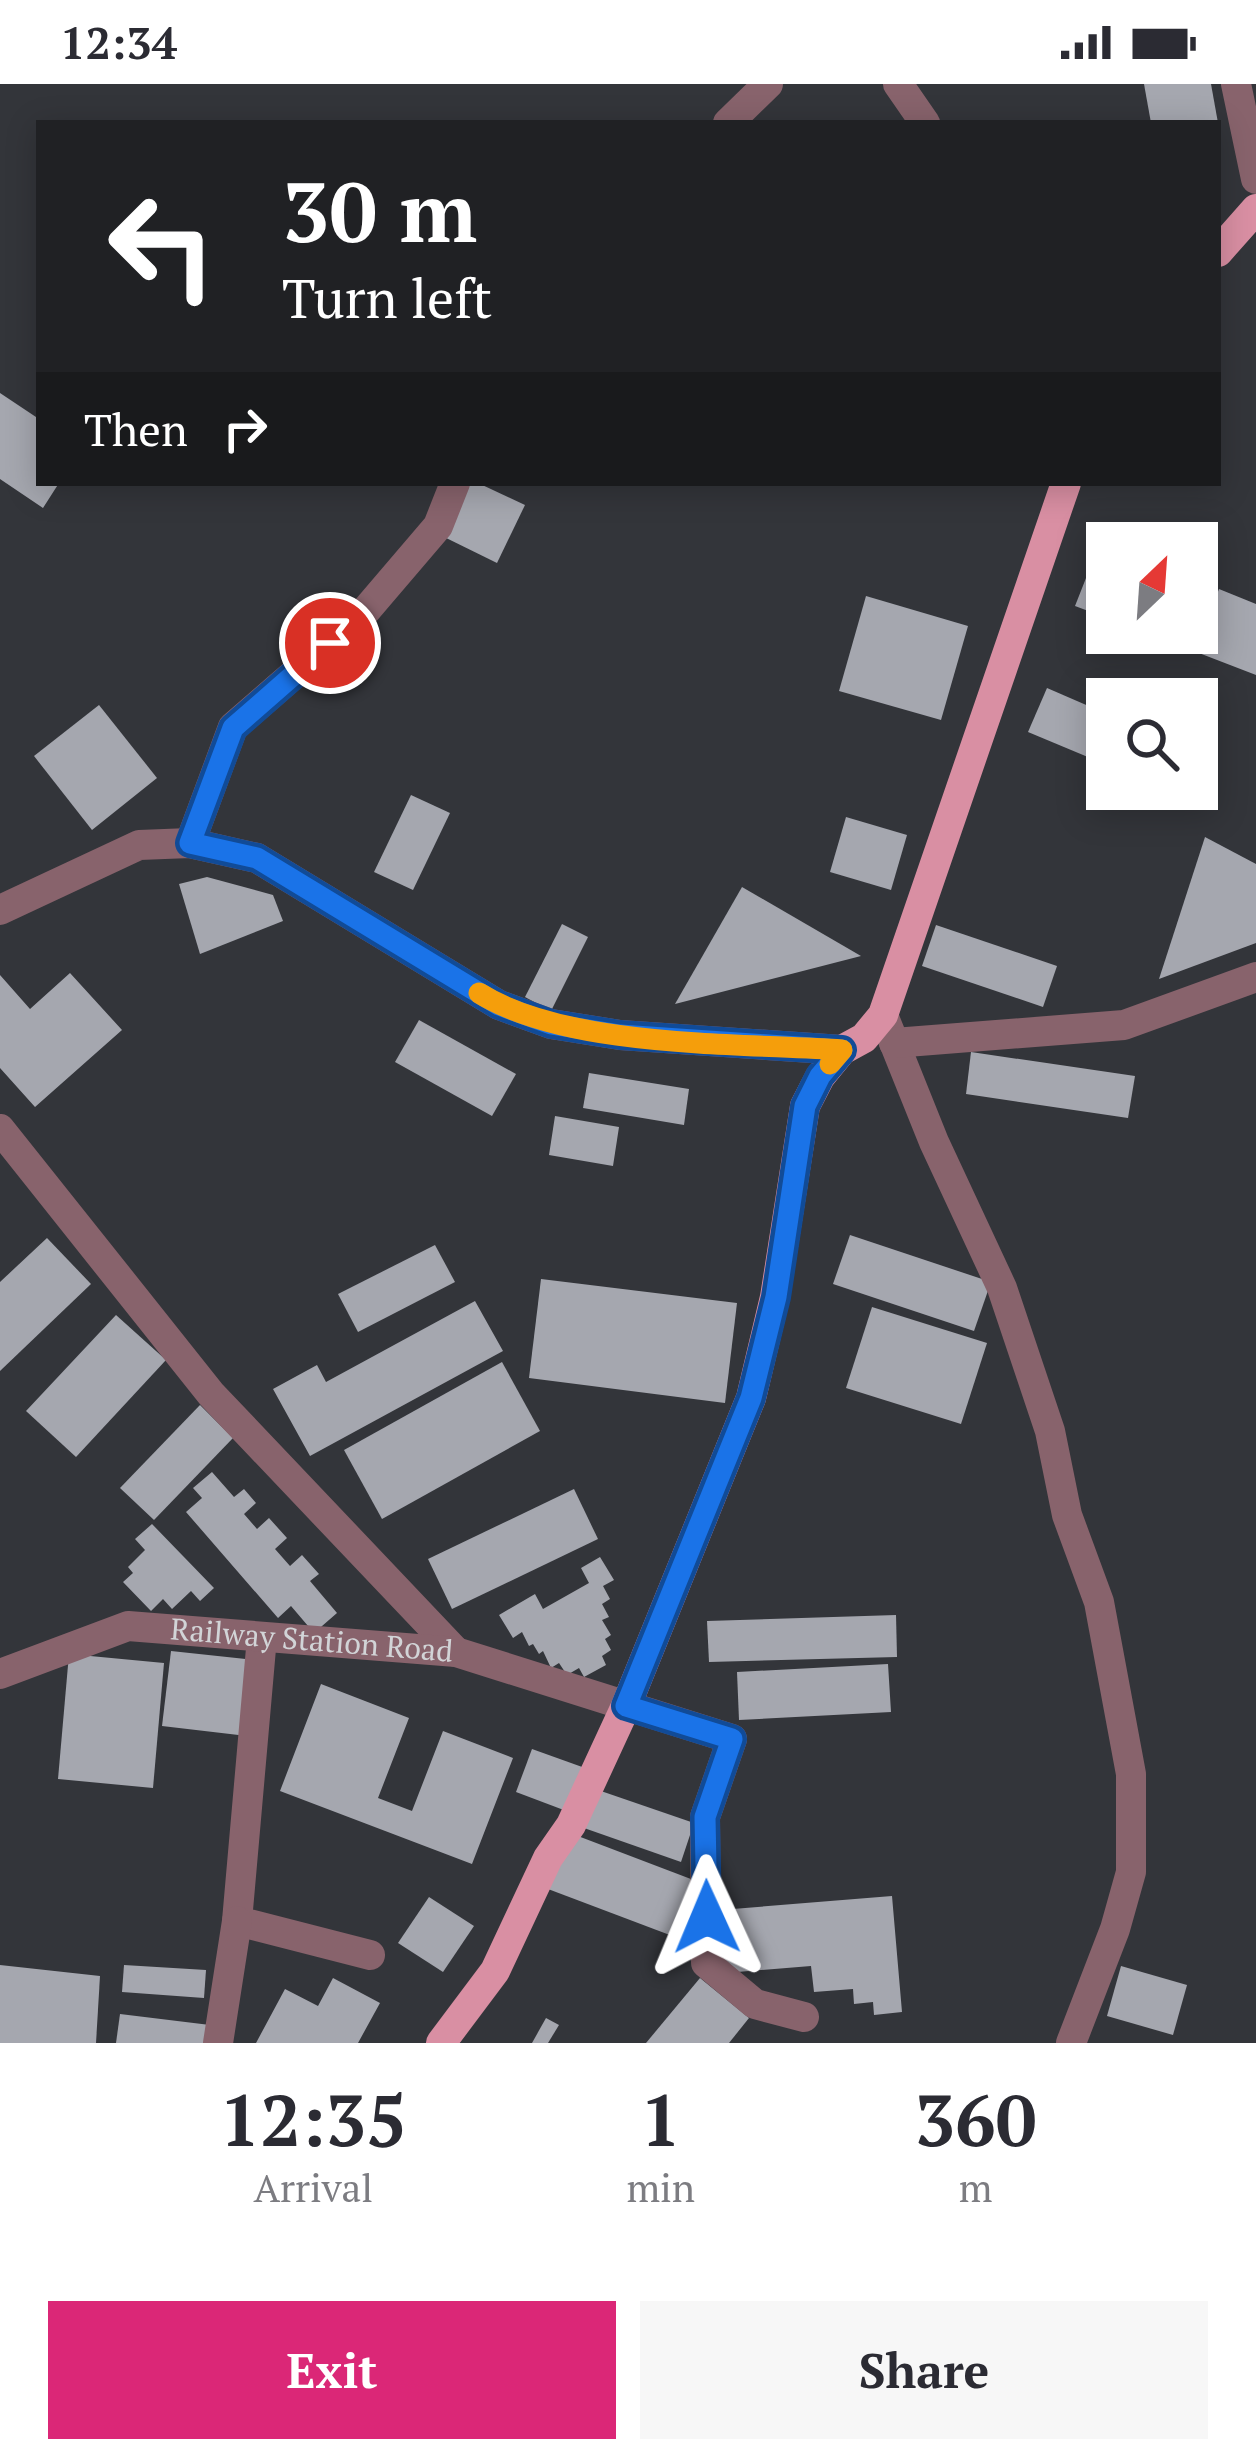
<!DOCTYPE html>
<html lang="en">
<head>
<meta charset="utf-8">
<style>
	:root { --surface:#fff; --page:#f7f7f7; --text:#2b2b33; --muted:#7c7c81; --accent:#db2777 }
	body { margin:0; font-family:"PT Serif",serif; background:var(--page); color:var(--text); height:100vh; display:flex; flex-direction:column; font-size:45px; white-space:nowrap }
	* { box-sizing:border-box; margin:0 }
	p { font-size:39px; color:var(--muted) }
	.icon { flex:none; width:66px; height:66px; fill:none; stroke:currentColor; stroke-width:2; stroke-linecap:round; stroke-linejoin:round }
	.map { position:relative; height:1959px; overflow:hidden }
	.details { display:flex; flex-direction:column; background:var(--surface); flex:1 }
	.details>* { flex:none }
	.banner { position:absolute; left:36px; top:36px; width:1185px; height:366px; border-radius:0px; box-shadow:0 6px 30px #0003; background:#202124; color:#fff; overflow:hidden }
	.needle { width:78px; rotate:25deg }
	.fabs { position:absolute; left:1086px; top:438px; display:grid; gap:24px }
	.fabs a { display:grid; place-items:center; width:132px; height:132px; border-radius:0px; background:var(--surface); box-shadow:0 6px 30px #0003; font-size:60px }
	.pin { position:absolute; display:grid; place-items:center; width:102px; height:102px; color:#fff; margin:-51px; border:6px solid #fff; border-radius:50%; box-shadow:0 3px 12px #0007 }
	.me { position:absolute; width:132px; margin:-66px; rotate:359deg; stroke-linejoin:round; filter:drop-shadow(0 0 9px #0008) }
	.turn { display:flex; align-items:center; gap:42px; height:252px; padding:0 48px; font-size:54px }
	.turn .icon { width:156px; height:156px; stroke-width:2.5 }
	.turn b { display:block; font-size:84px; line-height:102px }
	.then { display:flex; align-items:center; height:114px; padding:0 48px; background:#0003; gap:24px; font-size:45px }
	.eta { display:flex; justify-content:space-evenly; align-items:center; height:204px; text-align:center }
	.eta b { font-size:72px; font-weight:700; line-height:84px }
	.primary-button { display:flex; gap:24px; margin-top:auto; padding:24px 48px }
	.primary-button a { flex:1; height:138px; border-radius:0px; background:var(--accent); color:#fff; font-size:48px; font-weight:700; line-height:138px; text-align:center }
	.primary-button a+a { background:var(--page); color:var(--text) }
	.status { display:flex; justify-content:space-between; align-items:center; height:84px; padding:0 60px; background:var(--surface); direction:ltr }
	.status svg { height:33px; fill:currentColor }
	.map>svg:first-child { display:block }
</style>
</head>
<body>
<div class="status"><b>12:34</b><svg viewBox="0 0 49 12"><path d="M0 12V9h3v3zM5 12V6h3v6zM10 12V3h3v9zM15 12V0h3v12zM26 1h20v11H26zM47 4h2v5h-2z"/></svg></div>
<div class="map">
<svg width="1256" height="1959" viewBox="0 0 1256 1959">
	<rect width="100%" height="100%" fill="#33353a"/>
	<!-- building -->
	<g fill="#a5a7af">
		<path d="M 1144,0 L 1211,0 L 1218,39 L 1151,39 Z"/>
		<path d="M 0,309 L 39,335 L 39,399 L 59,399 L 43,424 L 0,395 Z"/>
		<path d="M 460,399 L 478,399 L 525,421 L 497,479 L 436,449 Z"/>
		<path d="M 1088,489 L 1107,496 L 1107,534 L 1075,522 Z"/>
		<path d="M 1219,505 L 1256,520 L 1256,591 L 1147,549 L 1197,549 L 1197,530 L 1208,535 Z"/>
		<path d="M 866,512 L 968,542 L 941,636 L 839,607 Z"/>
		<path d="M 1047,604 L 1107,630 L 1107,681 L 1028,648 Z"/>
		<path d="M 99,621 L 157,694 L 92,746 L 34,672 Z"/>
		<path d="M 411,711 L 450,729 L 413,806 L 374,788 Z"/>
		<path d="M 846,733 L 907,751 L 891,806 L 830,788 Z"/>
		<path d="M 1205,753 L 1256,780 L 1256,859 L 1159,895 Z"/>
		<path d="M 207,793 L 273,811 L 283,837 L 200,870 L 179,800 Z"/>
		<path d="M 742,803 L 861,872 L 675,920 Z"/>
		<path d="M 562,840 L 588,853 L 551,927 L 525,913 Z"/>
		<path d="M 936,841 L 1057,882 L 1043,923 L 922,882 Z"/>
		<path d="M 70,889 L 122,946 L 35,1023 L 0,984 L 0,891 L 30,925 Z"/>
		<path d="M 419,936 L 516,990 L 492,1032 L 395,978 Z"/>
		<path d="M 971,968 L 1135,992 L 1128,1034 L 966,1010 Z"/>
		<path d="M 589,989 L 689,1005 L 684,1041 L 583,1024 Z"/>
		<path d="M 555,1032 L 619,1043 L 613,1082 L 549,1071 Z"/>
		<path d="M 850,1151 L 991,1198 L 974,1247 L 833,1200 Z"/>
		<path d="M 47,1154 L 91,1200 L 0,1287 L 0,1198 Z"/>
		<path d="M 435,1161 L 455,1198 L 358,1248 L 338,1210 Z"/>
		<path d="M 541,1195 L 737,1219 L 725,1319 L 529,1294 Z"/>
		<path d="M 475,1217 L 503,1267 L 310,1372 L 273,1305 L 317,1281 L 326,1298 Z"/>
		<path d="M 872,1223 L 987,1259 L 961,1340 L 846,1304 Z"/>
		<path d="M 116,1231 L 166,1276 L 76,1373 L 26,1327 Z"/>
		<path d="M 502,1278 L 540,1347 L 382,1435 L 344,1366 Z"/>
		<path d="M 200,1321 L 233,1354 L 154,1436 L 120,1404 Z"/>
		<path d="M 212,1388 L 234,1413 L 244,1405 L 256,1419 L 244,1430 L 257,1445 L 269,1434 L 287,1454 L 275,1465 L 290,1482 L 302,1471 L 319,1490 L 310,1497 L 337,1529 L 314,1549 L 291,1522 L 278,1534 L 186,1428 L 202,1414 L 193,1404 Z"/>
		<path d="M 574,1405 L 598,1455 L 452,1525 L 428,1475 Z"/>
		<path d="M 152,1440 L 214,1504 L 200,1517 L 191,1507 L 172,1525 L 163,1515 L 151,1527 L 123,1498 L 133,1489 L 128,1483 L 145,1466 L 135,1455 Z"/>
		<path d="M 600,1473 L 614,1496 L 603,1502 L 610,1515 L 602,1520 L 609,1533 L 602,1536 L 611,1551 L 605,1555 L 611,1566 L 602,1572 L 606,1581 L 584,1593 L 579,1584 L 567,1591 L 559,1579 L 551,1584 L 543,1567 L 539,1570 L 533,1560 L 529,1562 L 522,1548 L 513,1554 L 499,1531 L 535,1510 L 543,1525 L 589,1499 L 581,1484 Z"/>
		<path d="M 896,1531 L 897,1573 L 709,1578 L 707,1537 Z"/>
		<path d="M 171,1567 L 255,1576 L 247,1652 L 162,1642 Z"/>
		<path d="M 69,1570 L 164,1579 L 153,1704 L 58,1695 Z"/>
		<path d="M 888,1580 L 891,1628 L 739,1636 L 737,1588 Z"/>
		<path d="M 321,1600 L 409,1634 L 378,1714 L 412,1727 L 443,1647 L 513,1674 L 472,1780 L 280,1707 Z"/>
		<path d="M 532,1665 L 585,1684 L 569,1728 L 516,1708 Z"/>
		<path d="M 598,1706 L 694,1739 L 681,1778 L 584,1744 Z"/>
		<path d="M 570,1749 L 704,1800 L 683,1856 L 548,1805 Z"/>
		<path d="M 892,1812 L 902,1928 L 874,1931 L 873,1918 L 854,1920 L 853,1905 L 814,1908 L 811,1882 L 725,1889 L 720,1826 Z"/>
		<path d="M 429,1813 L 474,1842 L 443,1888 L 398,1859 Z"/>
		<path d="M 0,1881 L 100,1892 L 96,1959 L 0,1959 Z"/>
		<path d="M 124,1881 L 206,1886 L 204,1914 L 122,1908 Z"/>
		<path d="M 1121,1882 L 1187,1901 L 1173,1951 L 1107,1932 Z"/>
		<path d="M 333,1894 L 380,1919 L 358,1959 L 256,1959 L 285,1905 L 318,1922 Z"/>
		<path d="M 700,1894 L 749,1934 L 729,1959 L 646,1959 Z"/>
		<path d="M 120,1930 L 210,1941 L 208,1959 L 116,1959 Z"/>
		<path d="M 546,1934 L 559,1941 L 548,1959 L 532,1959 Z"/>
	</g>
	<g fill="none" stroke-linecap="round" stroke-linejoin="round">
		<!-- minor -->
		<g stroke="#88636c" stroke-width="30">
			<path d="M 898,0 L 925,39"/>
			<path d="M 1236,0 L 1256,95"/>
			<path d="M 728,39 L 768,0"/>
			<path d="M 190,759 L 233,643 L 362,531 L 438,442 L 455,399"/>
			<path d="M 0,826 L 139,761 L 190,759 L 257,774 L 499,921 L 551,940 L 620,951 L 842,966"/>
			<path d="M 883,931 L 934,1058 L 1002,1204 L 1050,1347 L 1067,1431 L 1099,1518 L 1131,1690 L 1131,1788 L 1115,1845 L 1071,1959"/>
			<path d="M 894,959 L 1124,941 L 1256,893"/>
			<path d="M 0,1045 L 211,1310 L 456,1568"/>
			<path d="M 262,1553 L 237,1837 L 370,1871"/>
			<path id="s1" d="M 0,1590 L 128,1542 L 456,1568 L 732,1655 L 705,1733 L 706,1879 L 755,1920 L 804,1933"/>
			<path d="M 218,1959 L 237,1837"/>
		</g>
		<!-- major -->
		<g stroke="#d98fa3" stroke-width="30">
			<path d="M 1218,168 L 1256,125"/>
			<path d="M 441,1959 L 495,1887 L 548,1774 L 571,1741 L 626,1622 L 751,1314 L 775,1213 L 805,1022 L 820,993 L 842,966 L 864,954 L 883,931 L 1066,399"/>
		</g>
	</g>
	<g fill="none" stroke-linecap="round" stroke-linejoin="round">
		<defs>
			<path id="route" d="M 330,559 L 233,644 L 190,759 L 257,774 L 499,921 L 551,940 L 620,951 L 842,966 L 820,992 L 805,1022 L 776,1213 L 751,1314 L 626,1622 L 732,1655 L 705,1733 L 707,1833"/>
		</defs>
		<!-- route casing -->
		<use href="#route" stroke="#114b97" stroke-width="30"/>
		<!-- route -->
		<use href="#route" stroke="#1a73e8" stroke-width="21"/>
		<!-- slow -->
		<path stroke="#f59e0b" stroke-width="21" d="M 479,909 C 567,964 738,959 842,966 L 830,980"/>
	</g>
	<g text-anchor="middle" stroke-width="12" stroke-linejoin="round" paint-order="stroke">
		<!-- street labels -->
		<g font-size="30" fill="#d2d4d7" stroke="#1b1c1f">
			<text dy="10" stroke="none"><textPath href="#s1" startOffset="321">Railway Station Road</textPath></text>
		</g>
	</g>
</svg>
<div class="fabs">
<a><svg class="needle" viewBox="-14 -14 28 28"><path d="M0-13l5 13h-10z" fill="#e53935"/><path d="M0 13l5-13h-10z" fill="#7c7c81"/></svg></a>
<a><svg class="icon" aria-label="search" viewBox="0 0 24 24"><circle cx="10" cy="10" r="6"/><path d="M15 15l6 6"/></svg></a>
</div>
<div class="pin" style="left:330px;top:559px;background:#d93025"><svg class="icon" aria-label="arrive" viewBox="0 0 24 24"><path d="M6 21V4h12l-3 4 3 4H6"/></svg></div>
<svg class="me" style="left:707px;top:1833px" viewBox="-20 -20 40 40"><path d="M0-17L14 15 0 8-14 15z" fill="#1a73e8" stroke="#fff" stroke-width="4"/></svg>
<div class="banner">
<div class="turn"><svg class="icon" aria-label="left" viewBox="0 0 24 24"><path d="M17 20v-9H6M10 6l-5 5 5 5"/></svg><div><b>30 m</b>Turn left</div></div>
<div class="then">Then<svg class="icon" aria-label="right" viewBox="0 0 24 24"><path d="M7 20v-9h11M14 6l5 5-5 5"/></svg></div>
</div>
</div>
<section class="details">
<div class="eta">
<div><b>12:35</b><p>Arrival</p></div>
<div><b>1</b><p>min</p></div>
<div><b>360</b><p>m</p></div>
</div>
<div class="primary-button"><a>Exit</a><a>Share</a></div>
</section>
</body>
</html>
